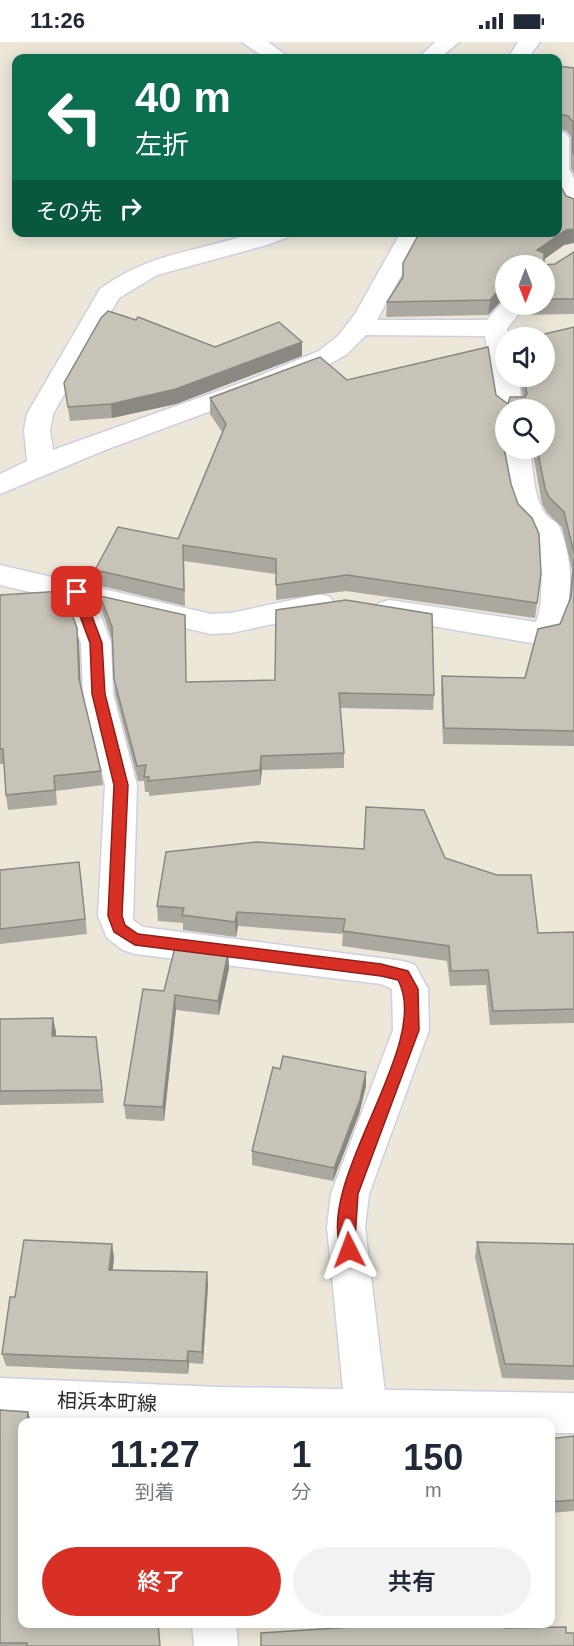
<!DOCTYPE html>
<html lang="ja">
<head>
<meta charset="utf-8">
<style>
	:root { --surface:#fff; --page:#f2f2f3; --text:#1f2937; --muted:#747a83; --accent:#d93025 }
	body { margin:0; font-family:Arial,"Noto Sans JP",sans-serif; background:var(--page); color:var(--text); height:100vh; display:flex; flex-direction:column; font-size:22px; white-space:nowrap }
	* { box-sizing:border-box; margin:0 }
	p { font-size:20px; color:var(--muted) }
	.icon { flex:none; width:33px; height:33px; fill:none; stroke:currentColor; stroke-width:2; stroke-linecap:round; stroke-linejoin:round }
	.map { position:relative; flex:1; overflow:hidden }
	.drawer { position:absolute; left:18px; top:1376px; width:537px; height:210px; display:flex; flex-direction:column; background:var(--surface); border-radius:12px; box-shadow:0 3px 15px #0003 }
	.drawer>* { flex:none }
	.banner { position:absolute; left:12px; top:12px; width:550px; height:183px; border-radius:12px; box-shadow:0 3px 15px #0003; background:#0b6e4f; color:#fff; overflow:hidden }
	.needle { width:39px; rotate:180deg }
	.tools { position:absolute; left:495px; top:213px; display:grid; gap:12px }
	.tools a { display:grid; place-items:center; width:60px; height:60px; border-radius:50%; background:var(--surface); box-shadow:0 3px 15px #0003; font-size:30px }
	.pin { position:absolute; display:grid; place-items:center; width:51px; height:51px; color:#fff; margin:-26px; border-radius:12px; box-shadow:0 3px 9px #0006 }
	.me { position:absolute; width:66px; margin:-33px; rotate:357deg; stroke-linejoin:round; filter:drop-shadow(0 0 4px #0008) }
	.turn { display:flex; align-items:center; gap:21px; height:126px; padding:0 24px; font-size:27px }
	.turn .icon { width:78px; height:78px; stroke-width:2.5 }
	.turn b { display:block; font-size:42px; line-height:51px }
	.then { display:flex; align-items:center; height:57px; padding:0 24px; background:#0003; gap:12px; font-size:22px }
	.eta { display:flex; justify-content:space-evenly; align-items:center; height:102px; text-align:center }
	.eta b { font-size:36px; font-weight:600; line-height:42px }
	.action { display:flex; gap:12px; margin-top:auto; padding:12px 24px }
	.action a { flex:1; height:69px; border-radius:36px; background:var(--accent); color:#fff; font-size:24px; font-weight:600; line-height:69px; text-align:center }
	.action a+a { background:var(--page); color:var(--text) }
	.status { display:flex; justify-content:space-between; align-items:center; height:42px; padding:0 30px; background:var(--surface); direction:ltr }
	.status svg { height:16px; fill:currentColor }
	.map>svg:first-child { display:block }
</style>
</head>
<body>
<div class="status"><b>11:26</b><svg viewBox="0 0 49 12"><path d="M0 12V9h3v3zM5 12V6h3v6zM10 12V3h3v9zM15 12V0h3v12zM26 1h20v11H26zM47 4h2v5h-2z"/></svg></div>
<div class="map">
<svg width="574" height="1604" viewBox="0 0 574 1604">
	<rect width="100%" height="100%" fill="#ece7d9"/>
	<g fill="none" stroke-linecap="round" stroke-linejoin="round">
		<defs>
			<g id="street">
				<path d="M 242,0 L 268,0 L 290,16 L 265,16 Z"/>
				<path d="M 435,0 L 459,0 L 440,16 L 418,16 Z"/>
				<path d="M 518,0 L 540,0 L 528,16 L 508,16 Z"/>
				<path d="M 558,89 L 566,91 L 569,96 L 569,127 L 574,137 L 574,170 L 566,168 L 558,153 Z"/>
				<path d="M 255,190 L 292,190 L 288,195 L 267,203 L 157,233 L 119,256 L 53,372 L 50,388 L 53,408 L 249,338 L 319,309 L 338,294 L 355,272 L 401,190 L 425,190 L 377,278 L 487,278 L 505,257 L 506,262 L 526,262 L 507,287 L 511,296 L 506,296 L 506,334 L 518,334 L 523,368 L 506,368 L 506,375 L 497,368 L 485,294 L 366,293 L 347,312 L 314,331 L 105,408 L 0,452 L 0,432 L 27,419 L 24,388 L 27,372 L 100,247 C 150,210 199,210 255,190 Z"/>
				<path d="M 506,401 L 506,406 L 530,406 C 533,427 533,452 544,470 C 547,477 557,478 560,486 C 574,522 574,563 556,597 L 532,601 L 379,575 L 374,568 L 379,561 L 389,558 L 536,580 C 544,563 544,504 532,490 C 527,483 520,483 517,474 C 509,452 506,429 502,406 Z"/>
				<path d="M 0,523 L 211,572 L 231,571 L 320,552 L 330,555 L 335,562 L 330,569 L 320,572 L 231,591 L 211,592 L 98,566 L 111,601 L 113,652 L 137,743 L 133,878 L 143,885 L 403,919 L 415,923 L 428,947 L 429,988 L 369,1152 L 365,1185 L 387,1367 L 381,1380 L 351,1380 L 345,1367 L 327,1185 L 331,1152 L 393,988 L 392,947 L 381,942 L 135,912 L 123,908 L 107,896 L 98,874 L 105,743 L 83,652 L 81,601 L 65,558 L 0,543 Z"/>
				<path d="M 192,1581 L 236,1581 L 238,1604 L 194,1604 Z"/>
			</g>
			<path id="secondary" d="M 0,1336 L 219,1345 L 574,1351 L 574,1391 L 550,1391 L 550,1380 L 101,1380 L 0,1376 Z"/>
		</defs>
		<!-- street casing -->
		<use href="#street" stroke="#cfcfe3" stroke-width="3"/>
		<!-- secondary casing -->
		<use href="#secondary" stroke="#cfcfe3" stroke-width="3"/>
		<!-- street -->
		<use href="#street" fill="#fff" fill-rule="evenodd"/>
		<!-- secondary -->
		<use href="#secondary" fill="#fff" fill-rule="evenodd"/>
	</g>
	<!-- wall -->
	<g fill="#aba89f">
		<path d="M 558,24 L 574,26 L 574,132 L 571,126 L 571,95 L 567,89 L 558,87 Z"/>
		<path d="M 564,203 L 544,217 L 544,223 L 555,222 L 574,210 L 574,272 L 521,273 L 522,262 L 544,262 L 544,224 L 506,224 L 506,256 L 505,255 L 488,273 L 386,275 L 387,260 L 402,237 L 403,221 Z"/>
		<path d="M 574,285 L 574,704 L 443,702 L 441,649 L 442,634 L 525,636 L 560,582 L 569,559 L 572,528 L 562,485 L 547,471 L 542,462 L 532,406 L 544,406 L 544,368 L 506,368 L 506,399 L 504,402 L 511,442 L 541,532 L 535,576 L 346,549 L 276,558 L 276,532 L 184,519 L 185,564 L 97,543 L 95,528 L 178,497 L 222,390 L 210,372 L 210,356 L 347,338 L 496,353 L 508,362 L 523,355 L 520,334 L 544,334 Z"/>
		<path d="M 302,300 L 302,314 L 176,362 L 112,376 L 70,379 L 64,341 L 215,305 Z"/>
		<path d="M 0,553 L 79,601 L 80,643 L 101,729 L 103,743 L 56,749 L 57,763 L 8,768 L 6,753 L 4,722 L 0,722 Z"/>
		<path d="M 100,554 L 185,573 L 186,640 L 434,653 L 433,668 L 340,666 L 344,711 L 344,726 L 262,728 L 260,743 L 149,754 L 149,750 L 145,750 L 144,739 L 138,739 L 115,652 L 112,598 L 102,569 Z"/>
		<path d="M 445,816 L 538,891 L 574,890 L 574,981 L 490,983 L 486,943 L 450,944 L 447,919 L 342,904 L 343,892 L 238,884 L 236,895 L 183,888 L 183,881 L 158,879 L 157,864 Z"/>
		<path d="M 0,828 L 81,834 L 87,892 L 0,902 Z"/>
		<path d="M 228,911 L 229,926 L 219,973 L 176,968 L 164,1079 L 126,1077 L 124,1063 L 164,949 Z"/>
		<path d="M 53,976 L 56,990 L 56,994 L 96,995 L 104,1061 L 0,1063 L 0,977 Z"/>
		<path d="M 366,1044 L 359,1072 L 333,1139 L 252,1123 L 252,1109 Z"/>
		<path d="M 477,1200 L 574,1202 L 574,1338 L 502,1336 L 475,1215 Z"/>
		<path d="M 114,1215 L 113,1228 L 207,1230 L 208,1243 L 203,1322 L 189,1321 L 188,1332 L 6,1324 L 2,1312 L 15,1255 Z"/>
		<path d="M 0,1368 L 28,1370 L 31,1380 L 22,1380 L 22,1581 L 158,1581 L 160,1604 L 0,1604 Z"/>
		<path d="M 574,1394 L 574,1469 L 550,1471 L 550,1397 Z"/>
	</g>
	<!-- shaded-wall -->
	<g fill="#8b8882">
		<path d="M 574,187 L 574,201 L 564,203 L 535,224 L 537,208 L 566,188 Z"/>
		<path d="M 506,240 L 505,255 L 488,273 L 490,258 Z"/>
		<path d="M 302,300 L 302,314 L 176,362 L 112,376 L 111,362 Z"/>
		<path d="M 506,386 L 506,399 L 500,406 L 501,391 Z"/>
		<path d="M 77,586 L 79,601 L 81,652 L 79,637 Z"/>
		<path d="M 261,714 L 262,728 L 260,743 L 260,728 Z"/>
		<path d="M 237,870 L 238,884 L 236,895 L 235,880 Z"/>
		<path d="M 228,911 L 229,926 L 219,973 L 218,959 Z"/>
		<path d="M 175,953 L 176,968 L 164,1079 L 163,1065 Z"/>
		<path d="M 53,976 L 56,990 L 54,1007 L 52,994 Z"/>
		<path d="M 366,1030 L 366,1044 L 359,1072 L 333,1139 L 334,1126 Z"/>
		<path d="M 112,1202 L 114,1215 L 111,1241 L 109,1228 Z"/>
		<path d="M 207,1230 L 208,1243 L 203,1322 L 202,1310 Z"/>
		<path d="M 188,1309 L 189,1321 L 188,1332 L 187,1319 Z"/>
		<path d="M 28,1370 L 31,1380 L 27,1380 Z"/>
		<path d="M 22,1411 L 22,1441 L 20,1431 Z"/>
	</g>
	<!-- building -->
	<g fill="#c7c3b9" stroke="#8b8882" stroke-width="1.5">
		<path d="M 558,24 L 574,26 L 574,113 L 573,111 L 573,80 L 568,74 L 558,72 L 558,104 Z"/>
		<path d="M 558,139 L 566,154 L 574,157 L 574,187 L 566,188 L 537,208 L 544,211 L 544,223 L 555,222 L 574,210 L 574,257 L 544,257 L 544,224 L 506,224 L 506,240 L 490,258 L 387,260 L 403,235 L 403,221 L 420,190 L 558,190 Z"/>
		<path d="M 108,269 L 136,278 L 138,275 L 215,305 L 279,280 L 302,300 L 176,347 L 111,362 L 68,365 L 64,341 L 101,276 Z"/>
		<path d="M 574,285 L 574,511 L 564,470 L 549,455 L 545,446 L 537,406 L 544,406 L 544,368 L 506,368 L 506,386 L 501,391 L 511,442 L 518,462 L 532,476 L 539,492 L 541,532 L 537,561 L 347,533 L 276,543 L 276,517 L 183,503 L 184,548 L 95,528 L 118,485 L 178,497 L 226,382 L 210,356 L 320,315 L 347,338 L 488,305 L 496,353 L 508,362 L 510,355 L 525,355 L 527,352 L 524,334 L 544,334 L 544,296 L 528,296 Z"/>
		<path d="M 574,516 L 574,689 L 444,686 L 442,634 L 525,636 L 538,587 L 560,582 L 571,555 Z"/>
		<path d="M 63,549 L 77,586 L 79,637 L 101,729 L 54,734 L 55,748 L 6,753 L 3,707 L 0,707 L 0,553 Z"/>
		<path d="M 100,554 L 185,573 L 186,640 L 275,638 L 276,568 L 346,558 L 432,572 L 434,653 L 339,651 L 344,711 L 261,714 L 260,728 L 148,739 L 149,735 L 144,735 L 146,723 L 137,724 L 114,637 L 112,585 Z"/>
		<path d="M 366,765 L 424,768 L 445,816 L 497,833 L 531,833 L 538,891 L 574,890 L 574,967 L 493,969 L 488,928 L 451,929 L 449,904 L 343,889 L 345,877 L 237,870 L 235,880 L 182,873 L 184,866 L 157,864 L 166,810 L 257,800 L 364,807 Z"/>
		<path d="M 79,820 L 85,877 L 0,887 L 0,828 Z"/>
		<path d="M 175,905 L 228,911 L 218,959 L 175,953 L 163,1065 L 124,1063 L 143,947 L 164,949 Z"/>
		<path d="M 53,976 L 52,994 L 96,995 L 102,1048 L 0,1049 L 0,977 Z"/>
		<path d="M 283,1014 L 366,1030 L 360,1058 L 334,1126 L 252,1109 L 273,1025 L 280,1027 Z"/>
		<path d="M 24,1198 L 112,1202 L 109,1228 L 207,1230 L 202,1310 L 188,1309 L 187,1319 L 2,1312 L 10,1255 L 15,1255 Z"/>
		<path d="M 477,1200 L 574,1202 L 574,1324 L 505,1322 Z"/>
		<path d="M 0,1368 L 28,1370 L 27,1380 L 22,1380 L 22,1411 L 20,1431 L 22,1431 L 22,1581 L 158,1581 L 160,1604 L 27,1604 L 27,1601 L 0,1601 Z"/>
		<path d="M 574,1394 L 574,1458 L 550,1460 L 550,1397 Z"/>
		<path d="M 414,1581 L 503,1581 L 504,1586 L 566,1585 L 566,1591 L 574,1591 L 574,1604 L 261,1604 L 261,1591 Z"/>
	</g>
	<!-- route -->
	<path fill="#d93025" stroke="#8d1f18" stroke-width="1.5" d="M 77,546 L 83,550 L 102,601 L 105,652 L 128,743 L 122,874 L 125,883 L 138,892 L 381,922 L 408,929 L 418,947 L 419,988 L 358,1152 L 354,1213 L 349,1215 L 343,1213 C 310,1142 434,1004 398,938 L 381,934 L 135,903 L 114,890 L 108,874 L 114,743 L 92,652 L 90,601 L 71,550 Z"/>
	<g text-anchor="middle" stroke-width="4.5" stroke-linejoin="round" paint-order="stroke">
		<!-- near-street labels -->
		<g font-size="20" fill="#292929" stroke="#fff">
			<text transform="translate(107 1360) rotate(2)" y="7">相浜本町線</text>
		</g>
	</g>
</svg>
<div class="tools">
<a><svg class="needle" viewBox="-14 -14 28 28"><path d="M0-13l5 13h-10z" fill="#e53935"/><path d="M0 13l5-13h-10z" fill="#747a83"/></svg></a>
<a><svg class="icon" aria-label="sound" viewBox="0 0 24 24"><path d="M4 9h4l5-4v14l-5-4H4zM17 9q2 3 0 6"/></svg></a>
<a><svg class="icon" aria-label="search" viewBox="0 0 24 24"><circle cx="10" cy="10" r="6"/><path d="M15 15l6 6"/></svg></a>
</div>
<div class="pin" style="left:77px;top:550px;background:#d93025"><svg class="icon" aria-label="arrive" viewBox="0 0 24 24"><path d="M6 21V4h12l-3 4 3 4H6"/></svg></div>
<svg class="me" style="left:349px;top:1208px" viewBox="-20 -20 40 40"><path d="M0-17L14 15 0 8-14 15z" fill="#d93025" stroke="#fff" stroke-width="4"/></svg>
<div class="banner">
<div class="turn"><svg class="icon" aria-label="left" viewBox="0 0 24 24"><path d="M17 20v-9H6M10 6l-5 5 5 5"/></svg><div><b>40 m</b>左折</div></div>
<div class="then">その先<svg class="icon" aria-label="right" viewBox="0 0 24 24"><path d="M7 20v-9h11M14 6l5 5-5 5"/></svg></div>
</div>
<section class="drawer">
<div class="eta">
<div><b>11:27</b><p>到着</p></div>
<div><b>1</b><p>分</p></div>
<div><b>150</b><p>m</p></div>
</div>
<div class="action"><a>終了</a><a>共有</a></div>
</section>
</div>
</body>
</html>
